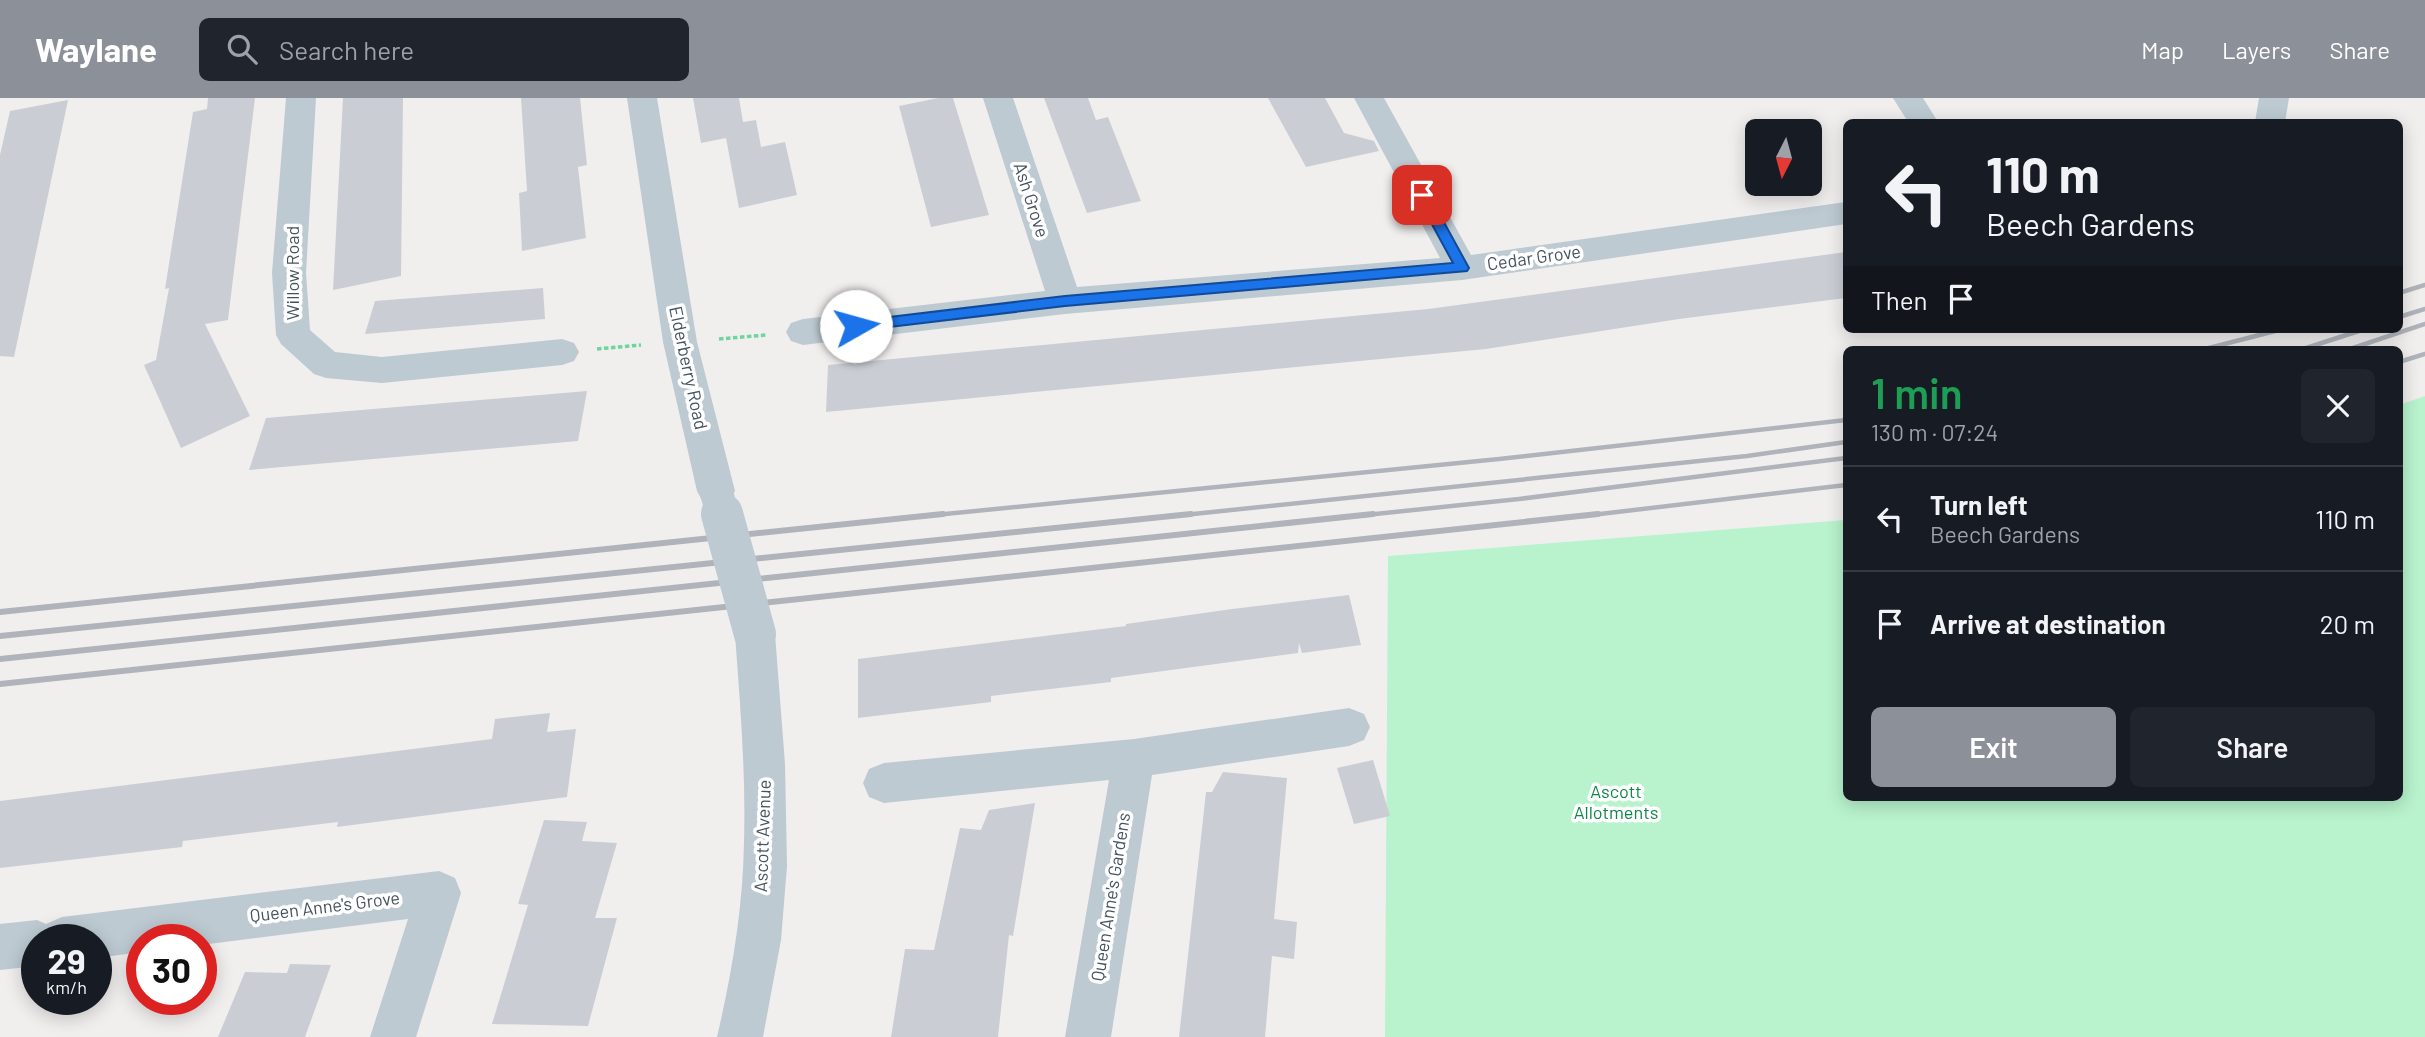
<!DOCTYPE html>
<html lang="en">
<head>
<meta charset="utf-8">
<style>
	:root { --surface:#171b24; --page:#20242c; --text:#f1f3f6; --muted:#9ea1a6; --line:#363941; --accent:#8c9099 }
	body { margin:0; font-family:Barlow,sans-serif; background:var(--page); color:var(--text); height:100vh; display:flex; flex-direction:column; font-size:26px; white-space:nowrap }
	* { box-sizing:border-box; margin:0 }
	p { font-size:23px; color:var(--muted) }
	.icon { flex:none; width:38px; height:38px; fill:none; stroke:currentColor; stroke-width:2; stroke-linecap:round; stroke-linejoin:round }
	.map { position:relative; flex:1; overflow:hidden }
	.sheet { position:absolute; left:1843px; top:248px; width:560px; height:455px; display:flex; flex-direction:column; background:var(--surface); border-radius:10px; box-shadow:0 4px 18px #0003 }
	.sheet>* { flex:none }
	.banner { position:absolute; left:1843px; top:21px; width:560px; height:214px; border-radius:10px; box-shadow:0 4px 18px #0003; background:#171b24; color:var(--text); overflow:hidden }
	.needle { width:46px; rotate:186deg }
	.fabs { position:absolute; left:1745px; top:21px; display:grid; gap:14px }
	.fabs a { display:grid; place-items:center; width:77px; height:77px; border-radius:10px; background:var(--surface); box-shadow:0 4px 18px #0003; font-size:35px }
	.speed { position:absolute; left:21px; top:826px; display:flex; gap:14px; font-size:35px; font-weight:700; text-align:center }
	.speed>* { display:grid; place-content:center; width:91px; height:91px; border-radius:50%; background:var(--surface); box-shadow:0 4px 18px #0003; line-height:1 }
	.speed small { font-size:18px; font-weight:400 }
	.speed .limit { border:10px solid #d22; background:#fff; color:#111 }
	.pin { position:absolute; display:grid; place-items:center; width:60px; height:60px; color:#fff; margin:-30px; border-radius:14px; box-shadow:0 4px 10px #0006 }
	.me { position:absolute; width:77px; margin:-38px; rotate:83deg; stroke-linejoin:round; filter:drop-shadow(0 0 5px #0008) }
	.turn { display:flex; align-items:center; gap:24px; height:147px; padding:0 28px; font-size:32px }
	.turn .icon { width:91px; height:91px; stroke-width:2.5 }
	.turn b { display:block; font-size:49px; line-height:60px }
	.then { display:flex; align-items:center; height:66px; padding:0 28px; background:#0003; gap:14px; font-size:26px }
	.round { display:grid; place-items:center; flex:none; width:74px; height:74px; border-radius:10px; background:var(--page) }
	.headline { display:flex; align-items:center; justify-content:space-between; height:119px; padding:0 28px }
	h1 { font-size:42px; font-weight:600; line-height:52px; color:#1e9e55 }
	.action { display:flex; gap:14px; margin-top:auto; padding:14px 28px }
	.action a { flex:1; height:80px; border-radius:10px; background:var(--accent); color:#fff; font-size:28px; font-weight:600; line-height:80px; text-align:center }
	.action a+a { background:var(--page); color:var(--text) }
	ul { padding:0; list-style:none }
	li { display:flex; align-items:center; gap:21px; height:105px; padding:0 28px; border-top:2px solid var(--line) }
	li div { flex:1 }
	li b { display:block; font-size:26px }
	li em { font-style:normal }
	header { display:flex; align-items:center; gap:42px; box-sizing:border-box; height:98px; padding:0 35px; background:var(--accent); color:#fff }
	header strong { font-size:33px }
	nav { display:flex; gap:38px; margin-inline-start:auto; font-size:24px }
	.search { width:490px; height:63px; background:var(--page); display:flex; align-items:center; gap:18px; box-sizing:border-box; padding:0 24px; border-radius:10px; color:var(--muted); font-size:26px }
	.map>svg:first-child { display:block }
</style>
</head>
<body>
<header>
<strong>Waylane</strong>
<div class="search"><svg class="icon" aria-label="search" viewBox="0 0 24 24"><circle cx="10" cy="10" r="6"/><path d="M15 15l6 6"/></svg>Search here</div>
<nav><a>Map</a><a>Layers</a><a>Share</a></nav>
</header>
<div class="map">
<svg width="2425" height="939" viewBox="0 0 2425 939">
	<rect width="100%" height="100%" fill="#f1eeee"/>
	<!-- green -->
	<path fill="#b8f3cd" d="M 2425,298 L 2425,939 L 1385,939 L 1388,458 L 1846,422 L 1846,700 L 2399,700 L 2399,307 Z"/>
	<!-- building -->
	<g fill="#caced4">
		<path d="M 208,0 L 255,0 L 228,222 L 205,226 L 250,318 L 181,350 L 144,267 L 156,262 L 169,190 L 165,191 L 193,14 L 207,11 Z"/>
		<path d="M 343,0 L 403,0 L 401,178 L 333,192 Z"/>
		<path d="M 521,0 L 580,0 L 587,67 L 578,69 L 586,140 L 522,153 L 519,95 L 527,93 Z"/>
		<path d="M 693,0 L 739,0 L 743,24 L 756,22 L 761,49 L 785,44 L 797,97 L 739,110 L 726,40 L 701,45 Z"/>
		<path d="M 938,0 L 953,0 L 989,117 L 931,129 L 899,8 Z"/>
		<path d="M 1044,0 L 1088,0 L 1096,22 L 1108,19 L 1141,103 L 1087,115 Z"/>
		<path d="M 1268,0 L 1325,0 L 1344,35 L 1374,43 L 1379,53 L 1306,69 Z"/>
		<path d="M 68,2 L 14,259 L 0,258 L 0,57 L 10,13 Z"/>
		<path d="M 1846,154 L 1846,200 L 1679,221 L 1486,251 L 826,314 L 828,267 L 1428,211 Z"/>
		<path d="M 543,190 L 545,221 L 365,236 L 375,203 Z"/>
		<path d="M 587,293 L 578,343 L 249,372 L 266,320 Z"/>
		<path d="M 1349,497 L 1361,547 L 1302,555 L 1299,545 L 1298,555 L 1111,580 L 1111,584 L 991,598 L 991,604 L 858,620 L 858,561 L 1126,528 L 1126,526 L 1232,511 Z"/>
		<path d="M 550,615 L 547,634 L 576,631 L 567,699 L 337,729 L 338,724 L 183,743 L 182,749 L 0,770 L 0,703 L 492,641 L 495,621 Z"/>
		<path d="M 1373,662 L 1390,718 L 1354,726 L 1337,670 Z"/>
		<path d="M 1223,674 L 1287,680 L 1274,821 L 1297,824 L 1294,861 L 1272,858 L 1265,939 L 1179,939 L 1206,694 L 1212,694 Z"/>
		<path d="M 1035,705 L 1013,838 L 1009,837 L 998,939 L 891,939 L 905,851 L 934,852 L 960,730 L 981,732 L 989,712 Z"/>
		<path d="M 544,722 L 587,724 L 582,743 L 617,745 L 595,820 L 617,820 L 588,928 L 492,926 L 528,807 L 518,806 Z"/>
		<path d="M 290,866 L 331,867 L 305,939 L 218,939 L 245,874 L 287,875 Z"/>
	</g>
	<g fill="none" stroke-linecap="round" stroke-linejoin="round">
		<!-- path -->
		<g stroke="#6dd59d" stroke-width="3.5" stroke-dasharray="4.5 2.5" stroke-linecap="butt">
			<path d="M 719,241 L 766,237"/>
			<path d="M 597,251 L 641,247"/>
		</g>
		<!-- street -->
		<g fill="#bdcad2" fill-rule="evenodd">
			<path d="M 286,0 L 316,0 L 306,175 L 310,232 L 335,254 L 382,259 L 562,241 L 574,245 L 579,254 L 574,263 L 562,267 L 382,285 L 326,280 L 314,276 L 281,246 L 276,237 L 272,175 Z"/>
			<path d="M 627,0 L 657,0 L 697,244 L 735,393 L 729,404 L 716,408 L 703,404 L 697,393 L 663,244 Z"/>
			<path d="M 983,0 L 1013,0 L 1077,189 L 1440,160 L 1354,0 L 1384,0 L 1471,157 L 1846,104 L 1846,126 L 1462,182 L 1065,216 L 803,247 L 791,243 L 786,234 L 791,225 L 803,221 L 1045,193 Z"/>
			<path d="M 1893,0 L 1923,0 L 1938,24 L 1908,24 Z"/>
			<path d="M 2259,0 L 2289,0 L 2285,24 L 2255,24 Z"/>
			<path d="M 755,519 L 769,524 L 775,536 L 785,666 L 787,768 L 781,842 L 763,939 L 717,939 C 732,875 743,810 744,744 C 746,675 740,605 735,536 L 741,524 Z"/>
			<path d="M 1349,610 L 1364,616 L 1370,629 L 1364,642 L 1349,648 L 1152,677 L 1111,939 L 1065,939 L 1109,682 L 884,705 L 869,699 L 863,685 L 869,671 L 884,665 L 1134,641 Z"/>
			<path d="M 439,773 L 455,780 L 461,795 L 416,939 L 370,939 L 408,821 L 201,847 L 201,842 L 142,842 L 142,854 L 96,860 L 96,842 L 37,842 L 37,868 L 0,872 L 0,826 L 37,822 L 46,826 L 62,819 Z"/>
		</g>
		<!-- rail-far1 -->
		<g stroke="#b0b4ba" stroke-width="4.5">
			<path d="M 2399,195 L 2425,187"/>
			<path d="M 2399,219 L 2425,211"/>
			<path d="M 2201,252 L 2283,231"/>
			<path d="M 2300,252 L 2365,231"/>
			<path d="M 2347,252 L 2425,226"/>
			<path d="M 2399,264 L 2425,256"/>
			<path d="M 925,418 L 1499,361 L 1846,322"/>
			<path d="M 1174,418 L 1747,358 L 1846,344"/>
			<path d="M 1356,418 L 1519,401 L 1846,360"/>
			<path d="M 1583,418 L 1846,387"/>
		</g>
		<!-- rail -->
		<g stroke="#b0b4ba" stroke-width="6">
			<path d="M 0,514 L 943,416"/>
			<path d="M 0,538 L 1191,416"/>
			<path d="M 0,561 L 1373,416"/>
			<path d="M 0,586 L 1598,416"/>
		</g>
		<!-- street-bridge-far1 -->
		<path stroke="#bdcad2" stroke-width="33" d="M 716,393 L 723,418"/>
		<!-- street-bridge -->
		<path stroke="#bdcad2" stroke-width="42" d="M 722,416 L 755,536"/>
	</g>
	<!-- route -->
	<path fill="#1a73e8" stroke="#114b97" stroke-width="2" d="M 1422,92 L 1429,97 L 1469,170 L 1467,173 L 1065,208 L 856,233 L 849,228 L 856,223 L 1065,198 L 1453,165 L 1416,97 Z"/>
	<g text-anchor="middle" stroke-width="7" stroke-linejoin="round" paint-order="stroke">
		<!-- street labels -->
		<g font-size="18" fill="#45535e" stroke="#fff">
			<text transform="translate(1031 102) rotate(72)" y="6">Ash Grove</text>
			<text transform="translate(1534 160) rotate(-8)" y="6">Cedar Grove</text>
			<text transform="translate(293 175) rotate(-90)" y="6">Willow Road</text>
			<text transform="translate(688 270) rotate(78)" y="6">Elderberry Road</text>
			<text transform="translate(763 738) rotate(-88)" y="6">Ascott Avenue</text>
			<text transform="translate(1111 799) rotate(-81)" y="6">Queen Anne's Gardens</text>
			<text transform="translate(325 809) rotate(-7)" y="6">Queen Anne's Grove</text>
		</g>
		<!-- park labels -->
		<g font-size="18" fill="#0e8645" stroke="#fff">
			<text x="1616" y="700">Ascott<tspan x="1616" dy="21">Allotments</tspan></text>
		</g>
	</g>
</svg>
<div class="fabs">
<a><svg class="needle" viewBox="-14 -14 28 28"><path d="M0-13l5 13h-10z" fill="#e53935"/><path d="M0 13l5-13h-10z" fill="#9ea1a6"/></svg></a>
</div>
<div class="speed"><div>29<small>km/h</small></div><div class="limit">30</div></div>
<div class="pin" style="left:1422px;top:97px;background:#d93025"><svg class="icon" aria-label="arrive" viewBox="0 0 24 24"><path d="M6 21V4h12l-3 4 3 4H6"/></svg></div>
<svg class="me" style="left:856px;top:228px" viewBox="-20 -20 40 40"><circle r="19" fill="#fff"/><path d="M0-13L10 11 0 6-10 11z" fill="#1a73e8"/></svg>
<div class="banner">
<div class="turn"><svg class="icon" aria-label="left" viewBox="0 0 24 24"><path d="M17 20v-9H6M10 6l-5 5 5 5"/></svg><div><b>110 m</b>Beech Gardens</div></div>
<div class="then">Then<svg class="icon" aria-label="arrive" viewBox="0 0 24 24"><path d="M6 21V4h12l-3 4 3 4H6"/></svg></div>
</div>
<section class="sheet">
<div class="headline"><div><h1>1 min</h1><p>130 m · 07:24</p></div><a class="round"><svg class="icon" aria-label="close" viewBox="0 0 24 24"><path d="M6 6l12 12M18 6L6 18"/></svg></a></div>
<ul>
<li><svg class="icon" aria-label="left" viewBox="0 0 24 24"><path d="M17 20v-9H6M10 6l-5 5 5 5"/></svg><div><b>Turn left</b><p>Beech Gardens</p></div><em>110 m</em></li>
<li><svg class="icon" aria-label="arrive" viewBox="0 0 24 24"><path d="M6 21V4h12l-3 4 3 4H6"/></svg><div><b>Arrive at destination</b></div><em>20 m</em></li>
</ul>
<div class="action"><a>Exit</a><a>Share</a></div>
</section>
</div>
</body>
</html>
